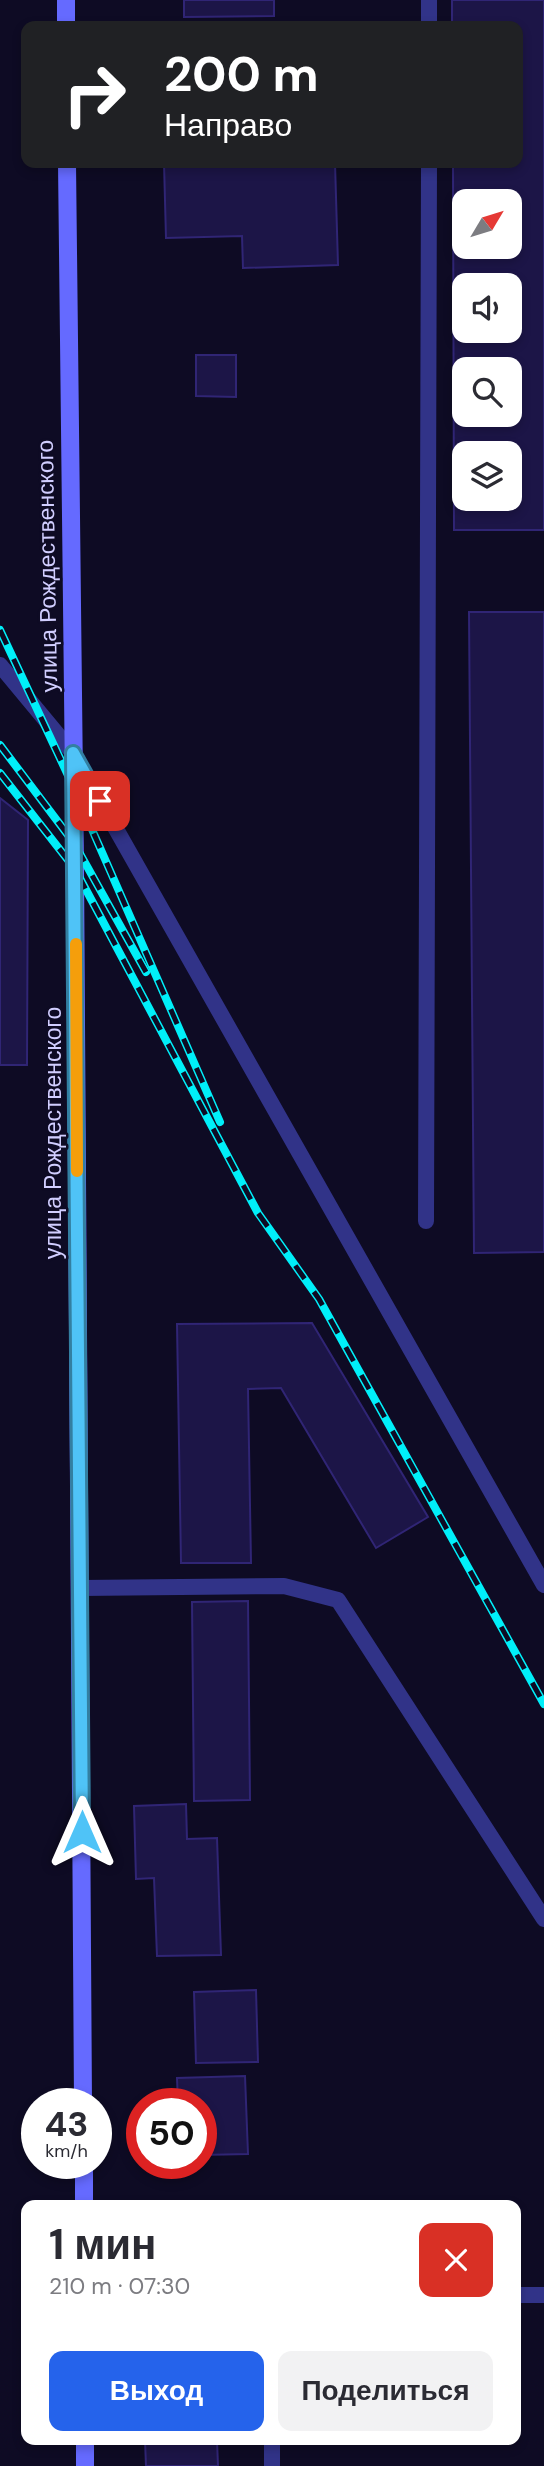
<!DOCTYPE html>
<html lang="ru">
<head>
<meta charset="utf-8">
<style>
	:root { --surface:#fff; --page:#f2f2f3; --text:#2b2b33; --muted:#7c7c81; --accent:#2563eb }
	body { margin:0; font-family:"DM Sans",sans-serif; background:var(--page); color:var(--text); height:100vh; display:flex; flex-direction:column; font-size:26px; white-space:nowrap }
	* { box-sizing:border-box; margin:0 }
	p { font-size:23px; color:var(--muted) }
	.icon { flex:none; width:38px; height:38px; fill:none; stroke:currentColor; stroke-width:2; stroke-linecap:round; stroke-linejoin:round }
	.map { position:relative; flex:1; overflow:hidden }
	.sheet { position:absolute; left:21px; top:2200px; width:500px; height:245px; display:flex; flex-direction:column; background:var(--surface); border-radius:14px; box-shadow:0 4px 10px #0003 }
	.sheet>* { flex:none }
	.banner { position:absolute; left:21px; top:21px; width:502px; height:147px; border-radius:14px; box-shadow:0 4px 10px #0003; background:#202124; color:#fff; overflow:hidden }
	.needle { width:46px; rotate:52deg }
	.buttons { position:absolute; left:452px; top:189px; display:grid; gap:14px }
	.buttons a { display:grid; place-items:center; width:70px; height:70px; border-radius:14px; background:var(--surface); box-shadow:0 4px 10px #0003; font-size:35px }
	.speed { position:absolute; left:21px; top:2088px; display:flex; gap:14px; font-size:35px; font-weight:700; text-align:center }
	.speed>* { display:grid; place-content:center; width:91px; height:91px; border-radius:50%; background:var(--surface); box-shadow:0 4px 10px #0003; line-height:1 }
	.speed small { font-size:18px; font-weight:400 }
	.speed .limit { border:10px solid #d22; background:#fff; color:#111 }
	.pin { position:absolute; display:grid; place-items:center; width:60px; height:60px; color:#fff; margin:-30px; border-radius:14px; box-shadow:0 4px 10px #0006 }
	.me { position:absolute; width:77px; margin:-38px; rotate:0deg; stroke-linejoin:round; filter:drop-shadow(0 0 5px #0008) }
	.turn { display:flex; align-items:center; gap:24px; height:147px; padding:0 28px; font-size:32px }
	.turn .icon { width:91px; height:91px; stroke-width:2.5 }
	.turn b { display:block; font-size:49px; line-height:60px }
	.round { display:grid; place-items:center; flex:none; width:74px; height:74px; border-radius:14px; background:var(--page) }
	.overview { display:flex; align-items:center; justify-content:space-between; height:119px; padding:0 28px }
	h1 { font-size:42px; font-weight:700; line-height:52px }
	.button { display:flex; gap:14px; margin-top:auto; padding:14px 28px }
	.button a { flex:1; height:80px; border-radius:14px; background:var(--accent); color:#fff; font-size:28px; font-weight:700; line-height:80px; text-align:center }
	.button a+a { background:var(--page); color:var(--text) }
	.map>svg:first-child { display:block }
</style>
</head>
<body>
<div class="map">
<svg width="544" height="2466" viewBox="0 0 544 2466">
	<rect width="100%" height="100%" fill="#0e0b24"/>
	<!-- building -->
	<g fill="#1c1547" stroke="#302575" stroke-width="2" fill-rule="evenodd">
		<path d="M 184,0 L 274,0 L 274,16 L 184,17 Z"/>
		<path d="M 452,0 L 544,0 L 544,530 L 454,530 L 453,163 L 518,163 L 518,26 L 452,26 ZM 464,201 L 509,201 L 509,247 L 464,247 ZM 464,285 L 509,285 L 509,331 L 464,331 ZM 464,369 L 509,369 L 509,415 L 464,415 ZM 464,453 L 509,453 L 509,499 L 464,499 Z"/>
		<path d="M 164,163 L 335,163 L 338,265 L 243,268 L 242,236 L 166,238 Z"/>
		<path d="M 196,355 L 236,355 L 236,397 L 196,396 Z"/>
		<path d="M 469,612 L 544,612 L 544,1252 L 474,1253 Z"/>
		<path d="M 0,798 L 28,820 L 27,1065 L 0,1065 Z"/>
		<path d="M 312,1323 L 428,1517 L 376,1548 L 281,1388 L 248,1389 L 251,1563 L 181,1563 L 177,1324 Z"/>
		<path d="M 248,1601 L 250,1800 L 194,1801 L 192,1602 Z"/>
		<path d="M 186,1804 L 187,1839 L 217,1838 L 221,1955 L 157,1956 L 154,1878 L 136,1879 L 134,1806 Z"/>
		<path d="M 256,1990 L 258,2062 L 196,2063 L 194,1992 Z"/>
		<path d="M 245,2076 L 248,2154 L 201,2155 L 201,2104 L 178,2104 L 177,2078 Z"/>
		<path d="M 145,2440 L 217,2440 L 218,2466 L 146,2466 Z"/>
	</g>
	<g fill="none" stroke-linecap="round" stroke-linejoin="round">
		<!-- lane -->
		<g stroke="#313388" stroke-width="16">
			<path d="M 429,26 L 429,0"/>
			<path d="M 0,665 L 73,753 L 544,1585"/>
			<path d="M 426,1221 L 429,163"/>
			<path d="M 80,1588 L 284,1586 L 338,1600 L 544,1919"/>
			<path d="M 516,2295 L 544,2295"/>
			<path d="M 272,2440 L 272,2466"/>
		</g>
		<!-- secondary -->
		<g stroke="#656aff" stroke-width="18">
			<path d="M 66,0 L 66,26"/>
			<path d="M 67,163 L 75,869 L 83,2104"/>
			<path d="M 84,2163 L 84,2205"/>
			<path d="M 85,2440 L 85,2466"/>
		</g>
		<defs>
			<g id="rail">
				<path d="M 0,630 L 73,786 L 220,1122"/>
				<path d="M 0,745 L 74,843 L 146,972"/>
				<path d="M 0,773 L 75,869 L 258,1213 L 319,1299 L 544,1704"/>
			</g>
		</defs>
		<!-- rail casing -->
		<use href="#rail" stroke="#00eff9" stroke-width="8"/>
		<!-- rail -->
		<use href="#rail" stroke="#0e0b24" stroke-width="5" stroke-dasharray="16" stroke-linecap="butt"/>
	</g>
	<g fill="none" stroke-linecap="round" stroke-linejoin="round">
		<defs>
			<path id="route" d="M 82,1832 L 73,753 L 100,801"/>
		</defs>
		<!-- route casing -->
		<use href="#route" stroke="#337fa1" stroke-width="18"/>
		<!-- route -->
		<use href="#route" stroke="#4fc3f7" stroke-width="12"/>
		<!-- slow -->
		<path stroke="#f59e0b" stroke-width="12" d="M 76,944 L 77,1171"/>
	</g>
	<g text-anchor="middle" stroke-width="5" stroke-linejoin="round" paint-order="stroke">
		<!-- street labels -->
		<g font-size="23" fill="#d1ceff" stroke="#0e0b24">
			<text transform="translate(47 566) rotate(-91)" y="8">улица Рождественского</text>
			<text transform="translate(53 1133) rotate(-90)" y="8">улица Рождественского</text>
		</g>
	</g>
</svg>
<div class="buttons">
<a><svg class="needle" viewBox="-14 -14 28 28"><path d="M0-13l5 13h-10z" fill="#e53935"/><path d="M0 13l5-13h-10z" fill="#7c7c81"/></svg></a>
<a><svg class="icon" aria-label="sound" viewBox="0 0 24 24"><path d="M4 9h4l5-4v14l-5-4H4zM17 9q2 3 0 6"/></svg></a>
<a><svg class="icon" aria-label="search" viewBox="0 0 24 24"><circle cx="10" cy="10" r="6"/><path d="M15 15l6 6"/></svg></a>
<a><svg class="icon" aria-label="layers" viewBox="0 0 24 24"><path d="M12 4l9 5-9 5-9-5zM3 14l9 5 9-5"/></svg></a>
</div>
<div class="speed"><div>43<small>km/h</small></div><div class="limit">50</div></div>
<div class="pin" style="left:100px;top:801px;background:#d93025"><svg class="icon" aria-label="arrive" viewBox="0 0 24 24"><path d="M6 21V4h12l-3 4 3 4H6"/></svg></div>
<svg class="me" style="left:82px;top:1832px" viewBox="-20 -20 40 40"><path d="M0-17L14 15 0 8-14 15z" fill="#4fc3f7" stroke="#fff" stroke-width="4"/></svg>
<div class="banner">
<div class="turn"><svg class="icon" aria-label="right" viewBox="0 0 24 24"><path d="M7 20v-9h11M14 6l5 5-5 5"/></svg><div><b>200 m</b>Направо</div></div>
</div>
<section class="sheet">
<div class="overview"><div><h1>1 мин</h1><p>210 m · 07:30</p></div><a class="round" style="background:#d93025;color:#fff"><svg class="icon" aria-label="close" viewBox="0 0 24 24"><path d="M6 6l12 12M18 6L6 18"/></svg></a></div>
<div class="button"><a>Выход</a><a>Поделиться</a></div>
</section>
</div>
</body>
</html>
